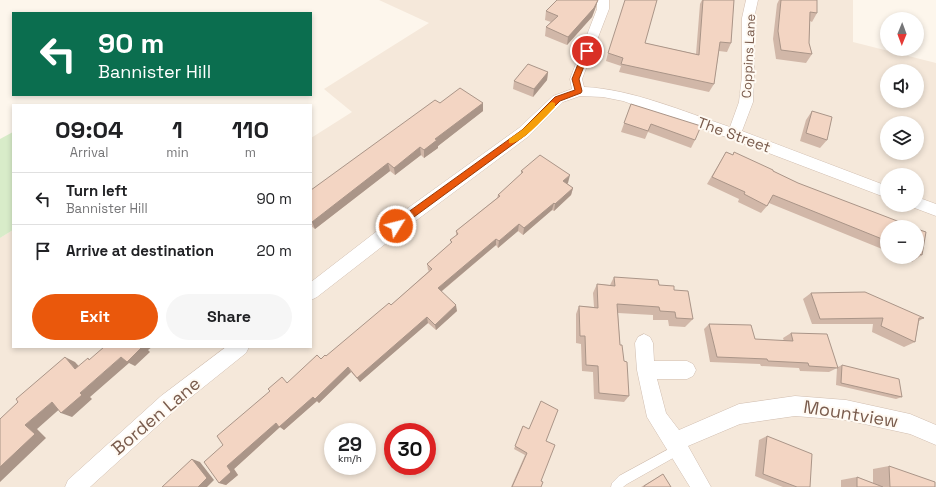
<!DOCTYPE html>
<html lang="en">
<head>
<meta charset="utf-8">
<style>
	:root { --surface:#fff; --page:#f6f6f6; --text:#202124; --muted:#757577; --line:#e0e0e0; --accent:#ea580c }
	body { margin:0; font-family:"Space Grotesk",sans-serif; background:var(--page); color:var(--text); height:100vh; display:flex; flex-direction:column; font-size:15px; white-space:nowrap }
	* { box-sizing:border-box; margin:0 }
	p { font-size:13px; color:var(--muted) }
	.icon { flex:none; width:22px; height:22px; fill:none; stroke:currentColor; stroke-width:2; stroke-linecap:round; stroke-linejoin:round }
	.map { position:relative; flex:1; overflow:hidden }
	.panel { position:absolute; left:12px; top:104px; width:300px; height:244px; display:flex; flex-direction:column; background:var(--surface); border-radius:0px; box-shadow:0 2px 6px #0003 }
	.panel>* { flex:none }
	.banner { position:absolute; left:12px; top:12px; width:300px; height:84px; border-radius:0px; box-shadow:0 2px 6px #0003; background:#0b6e4f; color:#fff; overflow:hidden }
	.needle { width:26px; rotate:181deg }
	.controls { position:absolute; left:880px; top:12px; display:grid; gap:8px }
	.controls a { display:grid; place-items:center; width:44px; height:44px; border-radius:50%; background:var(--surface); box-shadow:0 2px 6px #0003; font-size:20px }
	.speed { position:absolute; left:324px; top:423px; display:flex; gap:8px; font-size:20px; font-weight:700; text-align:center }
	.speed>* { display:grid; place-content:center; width:52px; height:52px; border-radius:50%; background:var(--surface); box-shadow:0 2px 6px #0003; line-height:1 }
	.speed small { font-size:10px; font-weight:400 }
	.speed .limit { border:6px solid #d22; background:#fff; color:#111 }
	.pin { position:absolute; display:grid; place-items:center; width:34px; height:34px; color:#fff; margin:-17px; border:2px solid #fff; border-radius:50%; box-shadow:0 1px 4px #0007 }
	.me { position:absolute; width:44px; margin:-22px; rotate:54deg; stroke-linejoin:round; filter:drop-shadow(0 0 3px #0008) }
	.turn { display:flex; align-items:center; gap:14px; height:84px; padding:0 20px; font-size:18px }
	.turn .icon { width:52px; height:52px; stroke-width:2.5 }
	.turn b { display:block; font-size:28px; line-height:34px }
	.eta { display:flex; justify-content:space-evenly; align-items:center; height:68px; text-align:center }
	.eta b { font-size:24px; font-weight:600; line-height:28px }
	.primary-button { display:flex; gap:8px; margin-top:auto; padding:8px 20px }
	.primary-button a { flex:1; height:46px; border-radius:24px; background:var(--accent); color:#fff; font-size:16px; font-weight:600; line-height:46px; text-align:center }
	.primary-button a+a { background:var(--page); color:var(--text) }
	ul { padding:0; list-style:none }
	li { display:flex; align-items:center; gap:12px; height:52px; padding:0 20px; border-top:1px solid var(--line) }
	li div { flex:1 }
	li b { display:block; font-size:15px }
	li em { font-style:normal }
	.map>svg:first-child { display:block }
</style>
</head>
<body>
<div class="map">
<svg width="936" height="487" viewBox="0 0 936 487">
	<rect width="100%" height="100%" fill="#fdf6ec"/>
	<!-- residential -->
	<path fill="#f5e8da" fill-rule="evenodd" d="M 379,0 L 853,0 L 853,42 L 936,63 L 936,487 L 0,487 L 0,238 L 13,230 L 13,347 L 311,347 L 311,138 L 352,112 L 324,89 L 429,23 ZM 887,71 L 917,71 L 917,101 L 887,101 ZM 887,123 L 917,123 L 917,153 L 887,153 ZM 887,175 L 917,175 L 917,205 L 887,205 ZM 887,227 L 917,227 L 917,257 L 887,257 ZM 333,432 L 367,432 L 367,466 L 333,466 ZM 393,432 L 427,432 L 427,466 L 393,466 Z"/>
	<!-- green -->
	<path fill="#d8ecc9" d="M 13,132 L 13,230 L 0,238 L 0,139 Z"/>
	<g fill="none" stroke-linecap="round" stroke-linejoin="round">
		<defs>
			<path id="service" d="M 678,444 L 682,445 L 683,449 L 682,453 L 627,484 L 623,487 L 611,487 L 612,483 L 619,476 Z"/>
			<g id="minor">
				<path d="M 597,0 L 609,0 L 609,9 L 582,79 L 584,87 C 632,89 684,112 730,127 L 739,102 L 742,76 L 742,18 L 746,0 L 758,0 L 754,18 L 754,76 L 753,102 L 742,131 L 887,186 L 887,198 L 729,138 L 623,101 L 603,97 L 580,96 L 563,102 L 529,136 L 402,231 L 317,297 L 311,300 L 311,282 L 390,221 L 519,128 L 553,96 L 572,89 L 570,79 L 597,9 Z"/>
				<path d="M 917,197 L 936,204 L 936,216 L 912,207 L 910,205 L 917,205 Z"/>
				<path d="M 644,334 L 650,337 L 653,343 L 654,361 L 687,361 L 693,364 L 696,370 L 693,376 L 687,379 L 657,379 L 666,413 L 679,430 L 739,404 L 795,396 L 846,400 L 910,414 L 936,425 L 936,445 L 910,434 L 846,420 L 795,416 L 740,424 L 688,446 L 711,487 L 690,487 L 647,417 L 637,370 L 635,343 L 638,337 Z"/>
				<path d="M 226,347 L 249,347 L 246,353 L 175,410 L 90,487 L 65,487 L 68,480 L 161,396 Z"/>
			</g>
		</defs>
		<!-- service casing -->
		<use href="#service" stroke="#d1beb0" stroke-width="1"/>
		<!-- minor casing -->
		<use href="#minor" stroke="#d1beb0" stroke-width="1"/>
		<!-- service -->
		<use href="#service" fill="#fff" fill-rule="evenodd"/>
		<!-- minor -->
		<use href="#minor" fill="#fff" fill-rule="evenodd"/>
	</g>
	<!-- wall -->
	<g fill="#d1b7a8">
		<path d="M 598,0 L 595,9 L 592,17 L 567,45 L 545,36 L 546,27 L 551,22 L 545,20 L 546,11 Z"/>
		<path d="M 702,0 L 734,0 L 731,43 L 727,52 L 719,51 L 714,84 L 709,92 L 619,72 L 621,66 L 606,61 L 608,53 L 645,43 L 696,54 L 700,4 Z"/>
		<path d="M 779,0 L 817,0 L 817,13 L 812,22 L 810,21 L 809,43 L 812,54 L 806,63 L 776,59 L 773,39 L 777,4 Z"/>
		<path d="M 548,72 L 547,80 L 533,97 L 513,89 L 514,81 Z"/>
		<path d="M 440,103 L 483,103 L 483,111 L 438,146 L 438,148 L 424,158 L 421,155 L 395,175 L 390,171 L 315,229 L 311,226 L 311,190 Z"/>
		<path d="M 631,104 L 695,140 L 691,148 L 648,132 L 645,139 L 621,132 Z"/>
		<path d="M 812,111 L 827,140 L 820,148 L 800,141 L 806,120 Z"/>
		<path d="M 726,152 L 773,171 L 887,227 L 887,251 L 855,238 L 769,203 L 767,206 L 761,213 L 738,202 L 739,199 L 707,184 Z"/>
		<path d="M 521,171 L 568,183 L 567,183 L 573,188 L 571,195 L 554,211 L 552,210 L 523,235 L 518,231 L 498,248 L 496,245 L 441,292 L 457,311 L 436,330 L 428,323 L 360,382 L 351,372 L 319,403 L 317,401 L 284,430 L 280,427 L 234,469 L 238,475 L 226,485 L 219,483 L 223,445 L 270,391 L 288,382 L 321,359 L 326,356 L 391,305 L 429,271 L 428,270 L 427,264 L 451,243 L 450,240 L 456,236 L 456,231 L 497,198 L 498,195 L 521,174 Z"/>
		<path d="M 917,229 L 922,255 L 912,262 L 900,257 L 917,257 Z"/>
		<path d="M 614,277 L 659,285 L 674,290 L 693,319 L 685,327 L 669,326 L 668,320 L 653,320 L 653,315 L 618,313 L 620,345 L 629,396 L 624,402 L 594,399 L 593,372 L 582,371 L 581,344 L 576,343 L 576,314 L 579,306 L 594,307 L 593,293 L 597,284 L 610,285 Z"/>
		<path d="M 811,293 L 924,318 L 919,321 L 915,342 L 904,347 L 872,332 L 873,324 L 812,324 L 803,299 Z"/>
		<path d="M 709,324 L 755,339 L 784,341 L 783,338 L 791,333 L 838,367 L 842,365 L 902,397 L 896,399 L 836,385 L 837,368 L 829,372 L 800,371 L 799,368 L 761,366 L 760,364 L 710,362 L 704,329 Z"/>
		<path d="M 523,426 L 546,441 L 541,481 L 541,487 L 511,487 L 525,455 L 514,449 Z"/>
		<path d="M 767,436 L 810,487 L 783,487 L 755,476 L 759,440 Z"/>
		<path d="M 889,466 L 935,487 L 841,487 L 841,480 L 857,477 L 873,483 L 873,469 Z"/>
		<path d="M 663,474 L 671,487 L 641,487 L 660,476 Z"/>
	</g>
	<!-- shaded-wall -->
	<g fill="#aa9588">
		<path d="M 598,0 L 595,9 L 592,17 L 567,45 L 568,37 Z"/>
		<path d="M 548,72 L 547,80 L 533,97 L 534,89 Z"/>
		<path d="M 483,103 L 483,111 L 438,146 L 438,148 L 424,158 L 424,150 L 435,139 Z"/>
		<path d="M 420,147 L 421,155 L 395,175 L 394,168 Z"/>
		<path d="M 388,163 L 390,171 L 315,229 L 312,222 Z"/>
		<path d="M 570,175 L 568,183 L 561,188 L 563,181 Z"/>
		<path d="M 573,188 L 571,195 L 554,211 L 555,204 Z"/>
		<path d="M 554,203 L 552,210 L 523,235 L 524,228 Z"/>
		<path d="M 519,224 L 518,231 L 498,248 L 499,241 Z"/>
		<path d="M 496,239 L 496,245 L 438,294 L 438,288 Z"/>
		<path d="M 456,305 L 457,311 L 436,330 L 435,325 Z"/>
		<path d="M 427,317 L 428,323 L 360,382 L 357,378 Z"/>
		<path d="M 142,347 L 152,347 L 148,350 L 150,352 L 135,366 L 129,363 L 90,397 L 92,399 L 72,417 L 61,413 L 80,393 L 121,357 Z"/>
		<path d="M 65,357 L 75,362 L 85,373 L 75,369 Z"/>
		<path d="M 348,367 L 351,372 L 319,403 L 317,401 L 284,430 L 280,427 L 234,469 L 238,475 L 226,485 L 219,483 L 227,466 L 276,423 L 313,397 Z"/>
		<path d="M 52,402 L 63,406 L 37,429 L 46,438 L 0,482 L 0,467 L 25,425 Z"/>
		<path d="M 192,459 L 200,462 L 214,480 L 207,487 L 198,487 Z"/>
	</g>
	<!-- building -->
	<g fill="#f3d5c3" stroke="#aa9588">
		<path d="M 557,0 L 598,0 L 594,8 L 568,37 L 546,27 L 558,16 L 546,11 Z"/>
		<path d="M 625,0 L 657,0 L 645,43 L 699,55 L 703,0 L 734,0 L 731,43 L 720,42 L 714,84 L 621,64 L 623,58 L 608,53 Z"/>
		<path d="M 781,0 L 817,0 L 817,13 L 810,12 L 809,43 L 812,54 L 781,50 L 778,31 Z"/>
		<path d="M 528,64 L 548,72 L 534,89 L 514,81 Z"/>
		<path d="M 460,88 L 483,103 L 435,139 L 437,140 L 424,150 L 420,147 L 394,168 L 388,163 L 312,222 L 311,222 L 311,190 L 435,100 L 440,103 Z"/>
		<path d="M 631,104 L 701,126 L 695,140 L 651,124 L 648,131 L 624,123 Z"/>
		<path d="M 812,111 L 832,117 L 827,140 L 806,133 Z"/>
		<path d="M 726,152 L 733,155 L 734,152 L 773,170 L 773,171 L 798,183 L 913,227 L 887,227 L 887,241 L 773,195 L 767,206 L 744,194 L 745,192 L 712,177 Z"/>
		<path d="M 540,155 L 570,175 L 563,181 L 573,188 L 555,204 L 554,203 L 524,228 L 519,224 L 499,241 L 496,239 L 438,288 L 456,305 L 435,325 L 427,317 L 357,378 L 348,367 L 315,399 L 313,397 L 279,427 L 276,423 L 227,466 L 231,472 L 219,483 L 204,462 L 223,445 L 217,436 L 270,391 L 268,389 L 282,377 L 287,383 L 317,355 L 321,359 L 325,355 L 326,356 L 389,303 L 391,305 L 432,269 L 427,264 L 452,242 L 450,240 L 458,234 L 456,231 L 500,196 L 498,195 L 523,172 L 521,171 Z"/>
		<path d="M 917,229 L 926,232 L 922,255 L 917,253 Z"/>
		<path d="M 614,277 L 658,280 L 659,285 L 674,286 L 674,290 L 688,291 L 693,319 L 676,318 L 675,312 L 660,311 L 659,307 L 617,304 L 620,345 L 622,345 L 624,361 L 627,362 L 629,396 L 599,393 L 598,366 L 586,365 L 585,336 L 580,336 L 579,306 L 598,308 L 597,284 L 615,286 Z"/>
		<path d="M 865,292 L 924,318 L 919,318 L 915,342 L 881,326 L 883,318 L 820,319 L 811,293 Z"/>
		<path d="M 709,324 L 751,325 L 755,339 L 793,341 L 791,333 L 827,334 L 838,368 L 809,366 L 808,363 L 768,361 L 767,359 L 717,357 Z"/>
		<path d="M 104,347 L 142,347 L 127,362 L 121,357 L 80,393 L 82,395 L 61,413 L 52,402 L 25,425 L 35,434 L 0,467 L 0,419 L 18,402 L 16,399 L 65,357 L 75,369 L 88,358 L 89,360 Z"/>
		<path d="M 842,365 L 899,379 L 902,397 L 841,383 Z"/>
		<path d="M 541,401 L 558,410 L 546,441 L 555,445 L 541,481 L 543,482 L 541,487 L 512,487 L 527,453 L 515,446 L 523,426 L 529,429 Z"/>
		<path d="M 767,436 L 812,454 L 810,487 L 797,487 L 763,474 Z"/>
		<path d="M 192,459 L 207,478 L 198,487 L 162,487 Z"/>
		<path d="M 889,466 L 935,482 L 935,487 L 890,487 Z"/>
		<path d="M 663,474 L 671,487 L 644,487 L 644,486 Z"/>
		<path d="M 857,477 L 883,487 L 857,487 Z"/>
	</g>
	<!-- route -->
	<path fill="#ea580c" stroke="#983908" d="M 584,49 L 589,49 L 590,51 L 579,79 L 582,91 L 581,93 L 560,101 L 527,134 L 399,228 L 393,228 L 392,226 L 393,223 L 522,130 L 555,97 L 575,90 L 572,79 Z"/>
	<!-- slow -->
	<path fill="#f59e0b" d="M 552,102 L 555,103 L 555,107 C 547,115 520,146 509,143 L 509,139 L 522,130 L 550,103 Z"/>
	<g text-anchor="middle" stroke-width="4" stroke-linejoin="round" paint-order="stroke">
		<!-- far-street labels -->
		<g font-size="13" fill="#7a5c4d" stroke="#fffaf3">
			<text transform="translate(748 56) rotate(-87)" y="5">Coppins Lane</text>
		</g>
		<!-- street labels -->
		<g font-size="15" fill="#7a5c4d" stroke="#fffaf3">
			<text transform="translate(734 135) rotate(20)" y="5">The Street</text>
		</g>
		<!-- near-street labels -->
		<g font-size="18" fill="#7a5c4d" stroke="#fffaf3">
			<text transform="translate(851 414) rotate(9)" y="6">Mountview</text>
			<text transform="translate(156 416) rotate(-40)" y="6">Borden Lane</text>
		</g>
	</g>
</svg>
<div class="controls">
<a><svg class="needle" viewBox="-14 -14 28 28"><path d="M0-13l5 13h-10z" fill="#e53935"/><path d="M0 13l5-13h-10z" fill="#757577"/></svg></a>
<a><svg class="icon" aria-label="sound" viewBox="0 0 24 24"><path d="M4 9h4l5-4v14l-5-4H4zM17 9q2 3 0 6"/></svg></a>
<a><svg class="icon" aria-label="layers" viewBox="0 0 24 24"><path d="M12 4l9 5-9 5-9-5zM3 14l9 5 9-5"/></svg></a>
<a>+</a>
<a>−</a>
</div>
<div class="speed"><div>29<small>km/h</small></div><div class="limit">30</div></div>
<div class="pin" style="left:587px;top:51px;background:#d93025"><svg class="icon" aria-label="arrive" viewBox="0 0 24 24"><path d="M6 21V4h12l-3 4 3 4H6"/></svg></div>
<svg class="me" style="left:396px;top:226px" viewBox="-20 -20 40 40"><circle r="17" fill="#ea580c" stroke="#fff" stroke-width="3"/><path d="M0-11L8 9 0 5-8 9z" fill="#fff"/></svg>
<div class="banner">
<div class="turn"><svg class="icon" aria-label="left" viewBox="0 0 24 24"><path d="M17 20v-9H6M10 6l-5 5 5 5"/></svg><div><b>90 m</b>Bannister Hill</div></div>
</div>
<section class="panel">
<div class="eta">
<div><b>09:04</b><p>Arrival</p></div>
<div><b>1</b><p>min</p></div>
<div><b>110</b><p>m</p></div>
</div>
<ul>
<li><svg class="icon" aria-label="left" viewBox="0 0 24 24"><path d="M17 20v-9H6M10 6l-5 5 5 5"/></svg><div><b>Turn left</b><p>Bannister Hill</p></div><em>90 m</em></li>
<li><svg class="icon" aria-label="arrive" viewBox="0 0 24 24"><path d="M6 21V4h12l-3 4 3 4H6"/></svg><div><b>Arrive at destination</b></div><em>20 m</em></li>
</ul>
<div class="primary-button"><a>Exit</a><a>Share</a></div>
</section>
</div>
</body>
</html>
